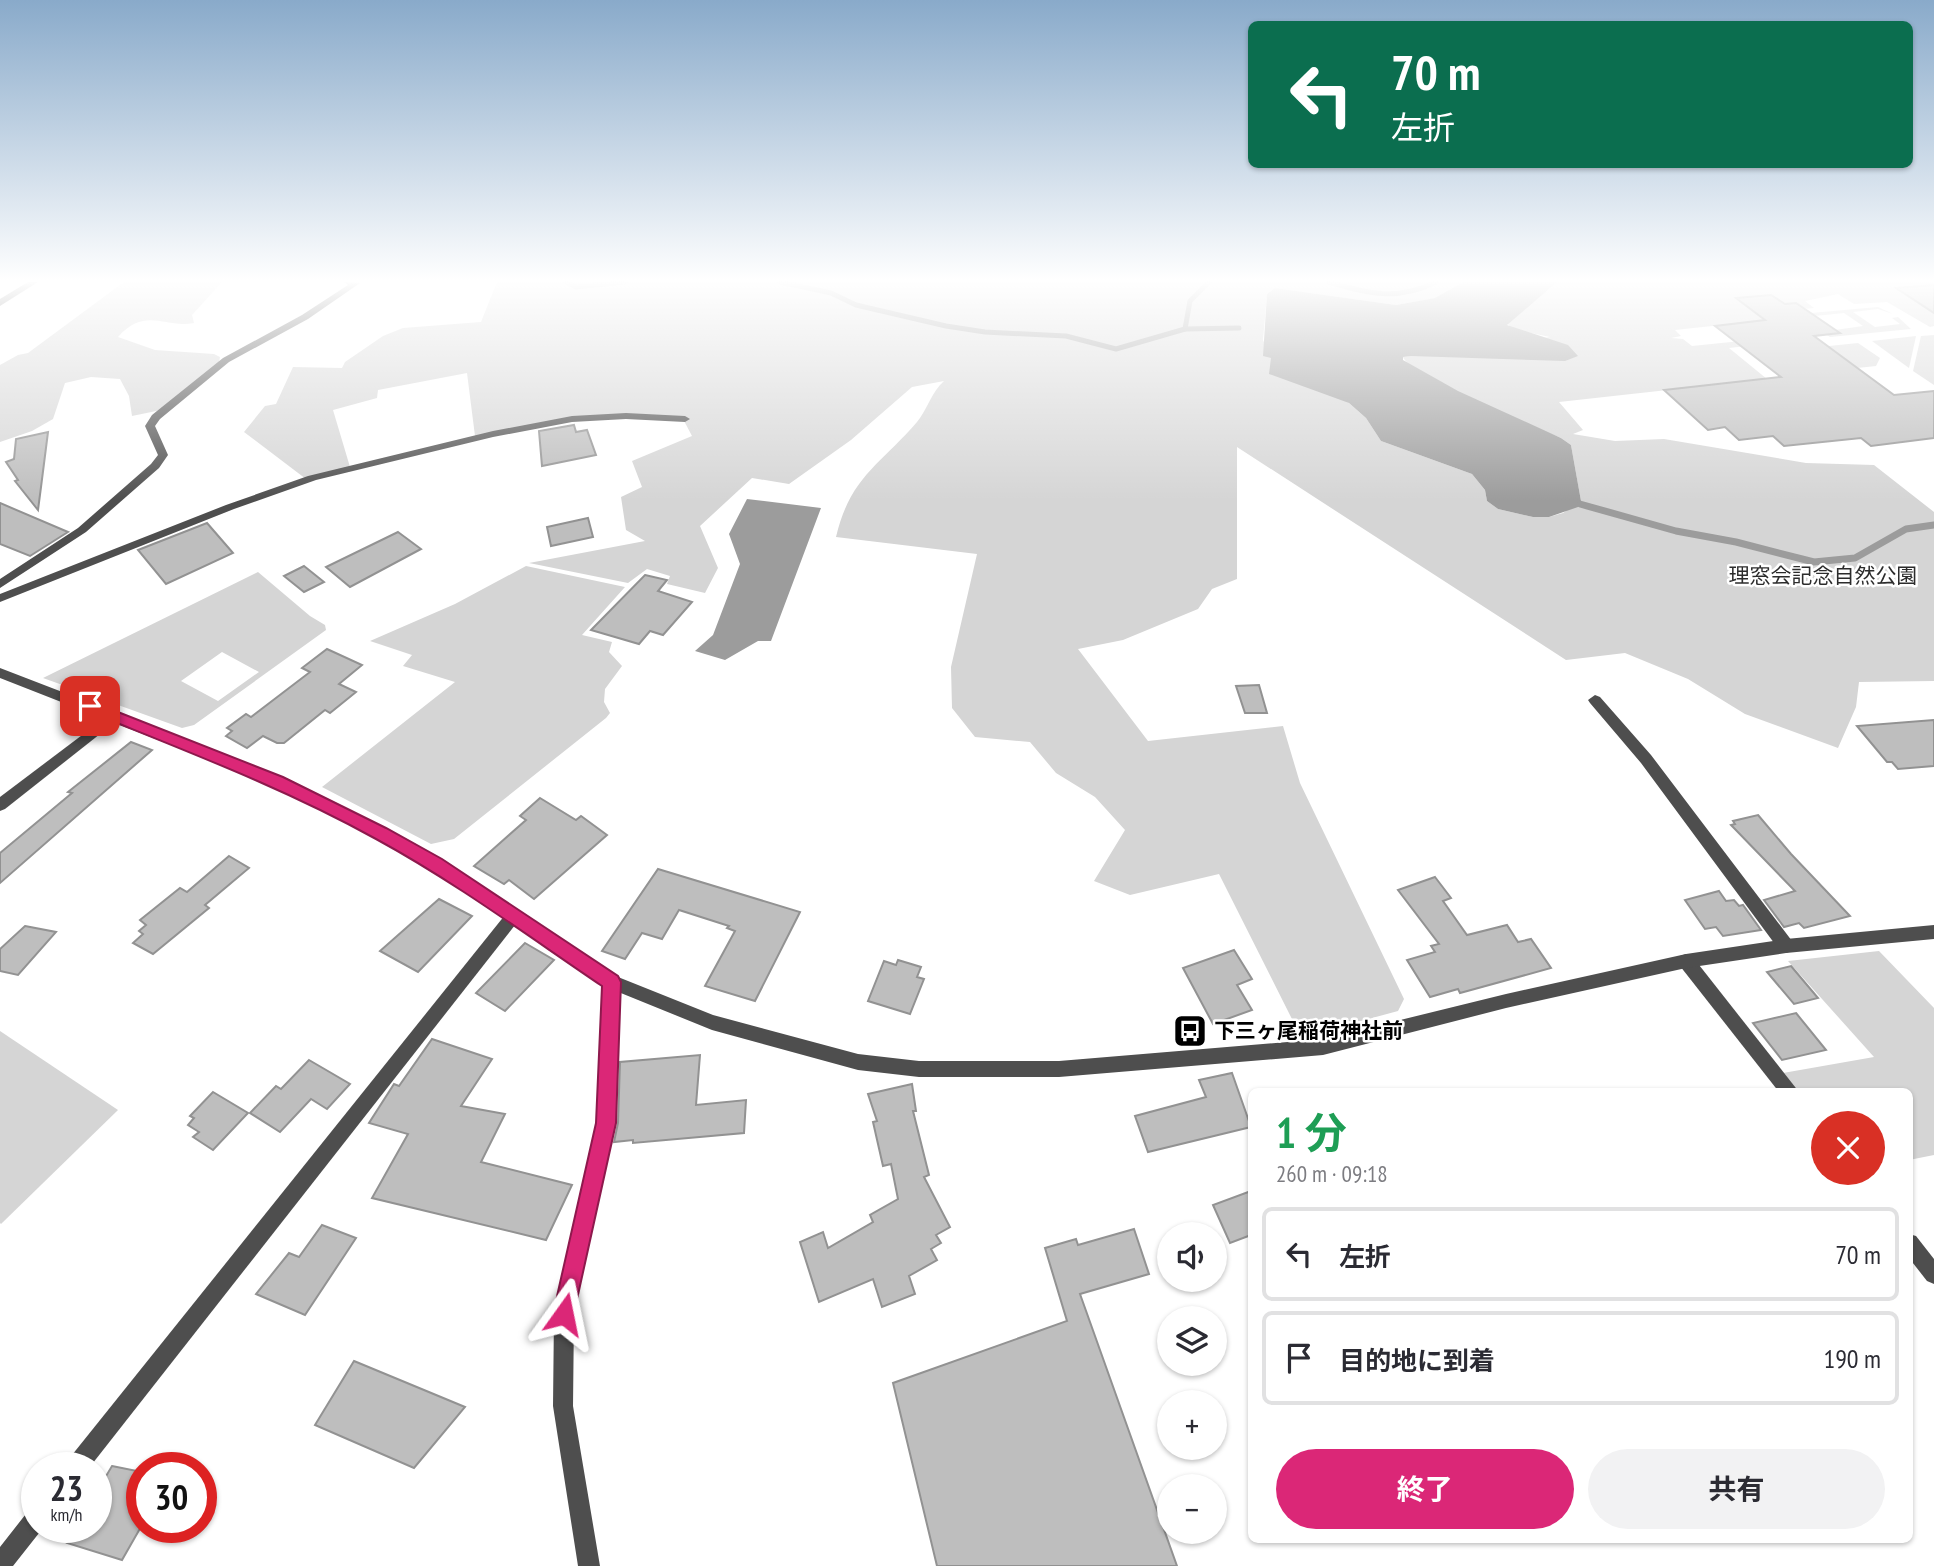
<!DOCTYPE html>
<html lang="ja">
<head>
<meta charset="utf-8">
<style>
	:root { --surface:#fff; --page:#f2f2f3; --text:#2b2b33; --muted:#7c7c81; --line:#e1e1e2; --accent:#db2777 }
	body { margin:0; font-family:"PT Sans Narrow","Noto Sans JP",sans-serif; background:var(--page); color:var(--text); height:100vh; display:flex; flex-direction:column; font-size:26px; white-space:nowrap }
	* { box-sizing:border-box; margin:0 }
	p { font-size:23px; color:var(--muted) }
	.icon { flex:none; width:38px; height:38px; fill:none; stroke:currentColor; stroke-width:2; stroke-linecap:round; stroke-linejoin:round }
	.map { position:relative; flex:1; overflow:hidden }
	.panel { position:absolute; left:1248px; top:1088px; width:665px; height:455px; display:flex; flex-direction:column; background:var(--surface); border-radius:10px; box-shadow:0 2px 5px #0004 }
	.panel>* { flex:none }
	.guide { position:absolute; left:1248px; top:21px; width:665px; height:147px; border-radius:10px; box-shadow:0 2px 5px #0004; background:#0b6e4f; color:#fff; overflow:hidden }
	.buttons { position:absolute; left:1157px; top:1222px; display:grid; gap:14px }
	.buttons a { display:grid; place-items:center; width:70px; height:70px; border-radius:50%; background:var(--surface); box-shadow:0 2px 5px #0004; font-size:35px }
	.speed { position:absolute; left:21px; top:1452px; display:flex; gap:14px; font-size:35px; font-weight:700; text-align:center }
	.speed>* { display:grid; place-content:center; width:91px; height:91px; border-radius:50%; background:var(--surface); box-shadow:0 2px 5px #0004; line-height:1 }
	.speed small { font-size:18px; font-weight:400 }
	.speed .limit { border:10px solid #d22; background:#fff; color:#111 }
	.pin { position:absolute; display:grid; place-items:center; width:60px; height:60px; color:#fff; margin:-30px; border-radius:14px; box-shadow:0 4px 10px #0006 }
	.me { position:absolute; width:77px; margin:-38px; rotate:12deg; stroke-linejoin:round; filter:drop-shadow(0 0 5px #0008) }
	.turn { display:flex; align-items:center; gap:24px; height:147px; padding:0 28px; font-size:32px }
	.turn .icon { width:91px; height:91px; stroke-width:2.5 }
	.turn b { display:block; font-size:49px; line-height:60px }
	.round { display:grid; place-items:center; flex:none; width:74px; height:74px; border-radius:37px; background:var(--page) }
	.summary { display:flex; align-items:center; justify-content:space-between; height:119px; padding:0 28px }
	h1 { font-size:42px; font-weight:700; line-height:52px; color:#1e9e55 }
	.cta { display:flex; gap:14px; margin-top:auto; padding:14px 28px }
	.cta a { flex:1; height:80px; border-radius:42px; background:var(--accent); color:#fff; font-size:28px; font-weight:700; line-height:80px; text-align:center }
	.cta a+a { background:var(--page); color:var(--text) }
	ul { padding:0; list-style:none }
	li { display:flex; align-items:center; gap:21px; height:94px; margin:0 14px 10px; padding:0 14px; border:4px solid var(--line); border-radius:10px }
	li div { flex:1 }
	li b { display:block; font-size:26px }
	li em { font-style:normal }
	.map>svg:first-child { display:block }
</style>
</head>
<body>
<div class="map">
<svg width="1934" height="1566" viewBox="0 0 1934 1566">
	<rect width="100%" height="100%" fill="#fff"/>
	<!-- green -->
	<g fill="#d5d5d5" fill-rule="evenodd">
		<path d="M 124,282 L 222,282 L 192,315 L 194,323 C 165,329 146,306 118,337 L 155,350 L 214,354 L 220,357 L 219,362 L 161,410 L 132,416 L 129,396 L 120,379 L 91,377 L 65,383 L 53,419 L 32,431 L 0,442 L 0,365 L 18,355 L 28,353 Z"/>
		<path d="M 497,282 L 1463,282 L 1436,298 L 1396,305 L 1275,288 L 1267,294 L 1263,340 L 1271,358 L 1349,403 L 1366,418 L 1381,441 L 1472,474 L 1485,490 L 1487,501 L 1498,509 L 1533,517 L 1549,517 L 1563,513 L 1581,501 L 1571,445 L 1561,438 C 1537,428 1408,374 1403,357 L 1550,337 L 1512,329 L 1507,323 L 1557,282 L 1934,282 L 1934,285 L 1897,289 L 1934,313 L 1934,326 L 1930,327 L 1887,302 L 1854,304 L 1838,294 L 1805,301 L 1814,308 C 1797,310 1784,304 1771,295 L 1737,298 L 1768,320 L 1675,330 L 1681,336 L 1671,338 L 1683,339 L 1692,346 L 1780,337 L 1810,339 L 1729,348 L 1767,379 L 1559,402 L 1583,430 L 1573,434 L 1615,441 L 1664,439 L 1806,463 L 1874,465 L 1934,512 L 1934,681 L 1859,682 L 1856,707 L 1838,748 L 1745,714 L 1688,679 L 1625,653 L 1566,660 L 1237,447 L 1237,579 L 1212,589 L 1198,609 L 1123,640 L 1078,649 L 1148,741 L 1283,726 L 1300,783 L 1404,999 L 1398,1011 L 1361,1021 L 1298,1031 L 1219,874 L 1130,895 L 1094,881 L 1125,830 L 1095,797 L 1056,773 L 1030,742 L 975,737 L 952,708 L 951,667 L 977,554 L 836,537 C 850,477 880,465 917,422 C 927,410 932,391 944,381 L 912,387 L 851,440 L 789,484 L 752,478 L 700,526 L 718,568 L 705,593 L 667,584 L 670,576 L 647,569 L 628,583 L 529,563 L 645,541 L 626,530 L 621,497 L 642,487 L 632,461 L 692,436 L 682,417 L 615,414 L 475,436 L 467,373 L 378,390 L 377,398 L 333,410 L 350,467 L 306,479 L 244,432 L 265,406 L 276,404 L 293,367 L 342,368 L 345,362 L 383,336 L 403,328 L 481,322 Z"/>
		<path d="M 1878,307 L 1893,314 L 1878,309 L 1853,312 L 1875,327 L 1900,324 L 1892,318 L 1898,317 L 1911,329 L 1830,337 L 1827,335 L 1839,333 L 1835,330 L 1863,326 L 1844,313 L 1814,316 L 1811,313 Z"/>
		<path d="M 1934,335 L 1934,385 L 1913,371 L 1921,336 Z"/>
		<path d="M 1916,336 L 1909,368 L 1872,341 Z"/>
		<path d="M 1858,343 L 1880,358 L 1876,366 L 1857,368 L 1831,355 L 1761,362 L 1752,354 Z"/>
		<path d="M 526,566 L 625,587 L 582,635 L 612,642 L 609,652 L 622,666 L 605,689 L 604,702 L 610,713 L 606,718 L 454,839 L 431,844 L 322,787 L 455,682 L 403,666 L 412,655 L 370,641 L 455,604 Z"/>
		<path d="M 258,572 L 310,616 L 325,625 L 326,630 L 194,725 L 182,728 L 43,678 ZM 222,652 L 259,672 L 218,701 L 181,681 Z"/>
		<path d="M 1879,951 L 1934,1008 L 1934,1155 L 1909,1160 L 1909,1092 L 1798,1092 L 1783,1073 L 1874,1057 L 1788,961 Z"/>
		<path d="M 0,1031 L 118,1110 L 1,1224 L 0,1223 Z"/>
	</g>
	<!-- water -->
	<g fill="#9c9c9c">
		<path d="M 1463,282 L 1557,282 L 1507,325 L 1568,345 L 1578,356 L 1565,361 L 1411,356 L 1403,357 L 1403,360 L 1458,391 L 1561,438 L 1571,445 L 1581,501 L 1578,507 L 1549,517 L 1533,517 L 1498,509 L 1487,501 L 1485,490 L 1472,474 L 1381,441 L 1366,418 L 1349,403 L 1269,374 L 1271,358 L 1263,356 L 1267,294 L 1275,288 L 1396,305 L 1435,298 Z"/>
		<path d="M 747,499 L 821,508 L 771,641 L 758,641 L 725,660 L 695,651 L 713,635 L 740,564 L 729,534 Z"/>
	</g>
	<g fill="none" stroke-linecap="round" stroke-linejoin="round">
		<!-- stream-far1 -->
		<g stroke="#9c9c9c" stroke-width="5">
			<path d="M 566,282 L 576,287 L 625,282"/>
			<path d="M 780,282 L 831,293 L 856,305 L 946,326 L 985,332 L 1066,336 L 1116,349 L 1185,329 L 1190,301 L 1209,282"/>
			<path d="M 1329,282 C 1368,294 1398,301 1436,282"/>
			<path d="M 1185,329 L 1239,328"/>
		</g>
		<!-- stream -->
		<path stroke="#9c9c9c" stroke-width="7" d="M 1580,504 L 1676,531 L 1736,542 L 1814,562 L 1855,558 L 1906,529 L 1934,525"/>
	</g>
	<!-- building -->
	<g fill="#bebebe" stroke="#929292" stroke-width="2">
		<path d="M 1934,285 L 1934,313 L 1896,288 Z"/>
		<path d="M 1771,295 L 1785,304 L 1796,303 L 1840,333 L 1814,336 L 1894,395 L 1934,391 L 1934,438 L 1871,446 L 1861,438 L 1784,446 L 1773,436 L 1739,440 L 1725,427 L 1708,430 L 1664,390 L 1781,377 L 1715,326 L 1765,320 L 1736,298 Z"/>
		<path d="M 574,425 L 576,432 L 587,430 L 596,455 L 542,466 L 539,431 Z"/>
		<path d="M 48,432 L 41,487 L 38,510 L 15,481 L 18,480 L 6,462 L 14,459 L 16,439 Z"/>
		<path d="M 0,503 L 68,532 L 30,556 L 0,544 Z"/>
		<path d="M 588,518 L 593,537 L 551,546 L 547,527 Z"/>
		<path d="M 207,523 L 233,553 L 166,584 L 138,550 Z"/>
		<path d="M 398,532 L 421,549 L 350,587 L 326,567 Z"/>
		<path d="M 304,566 L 324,582 L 304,592 L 284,576 Z"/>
		<path d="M 645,575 L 667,580 L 658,591 L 692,602 L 663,635 L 650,631 L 639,644 L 591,630 Z"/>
		<path d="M 327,649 L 362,665 L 339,684 L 356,692 L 330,713 L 325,710 L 284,743 L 277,743 L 263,736 L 247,748 L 226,736 L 232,731 L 227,728 L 246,714 L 251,717 L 310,672 L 302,668 Z"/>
		<path d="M 1259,685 L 1267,713 L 1245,713 L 1236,686 Z"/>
		<path d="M 1934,720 L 1934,766 L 1898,769 L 1892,762 L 1887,762 L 1857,726 Z"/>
		<path d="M 131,742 L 152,750 L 0,883 L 0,853 L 72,793 L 68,792 Z"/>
		<path d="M 540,798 L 576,820 L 581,816 L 607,835 L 534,899 L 509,880 L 504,884 L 474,866 L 526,820 L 520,816 Z"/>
		<path d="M 1758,815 L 1791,854 L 1850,916 L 1804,928 L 1799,923 L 1784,927 L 1764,900 L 1795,891 L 1731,825 L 1735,824 L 1733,821 Z"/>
		<path d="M 229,856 L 249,868 L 205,905 L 209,908 L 153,954 L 133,943 L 143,934 L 139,931 L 146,925 L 140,920 L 180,888 L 187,892 Z"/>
		<path d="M 658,869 L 800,912 L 755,1001 L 705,986 L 735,931 L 727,928 L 729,926 L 679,910 L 662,939 L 642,933 L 625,959 L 602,951 Z"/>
		<path d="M 1435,877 L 1451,898 L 1443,901 L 1467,935 L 1507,925 L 1518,942 L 1531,939 L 1551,968 L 1460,993 L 1458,989 L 1430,997 L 1407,960 L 1435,952 L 1431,946 L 1439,944 L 1398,890 Z"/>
		<path d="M 1719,891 L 1726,901 L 1734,900 L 1739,906 L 1743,905 L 1761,930 L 1723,936 L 1716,927 L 1705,929 L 1685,900 Z"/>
		<path d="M 439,899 L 472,916 L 418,972 L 380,951 Z"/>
		<path d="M 25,926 L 56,932 L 18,975 L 0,971 L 0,949 Z"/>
		<path d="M 525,943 L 554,960 L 505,1011 L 476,993 Z"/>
		<path d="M 1234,950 L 1252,979 L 1237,985 L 1252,1010 L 1213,1024 L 1183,968 Z"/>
		<path d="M 898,960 L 921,967 L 917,977 L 924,979 L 910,1014 L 868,1001 L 884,961 L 896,965 Z"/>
		<path d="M 1791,966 L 1818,998 L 1794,1004 L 1767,972 Z"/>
		<path d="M 1796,1013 L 1826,1050 L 1782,1060 L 1753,1023 Z"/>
		<path d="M 432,1039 L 492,1059 L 461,1106 L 505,1114 L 481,1162 L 572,1185 L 546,1240 L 372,1198 L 408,1134 L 369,1123 L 394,1084 L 399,1086 Z"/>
		<path d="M 700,1055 L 696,1105 L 746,1100 L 744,1133 L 633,1143 L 633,1140 L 614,1142 L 618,1123 L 620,1062 Z"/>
		<path d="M 309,1060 L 350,1084 L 327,1109 L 311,1099 L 280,1132 L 250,1113 L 276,1086 L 281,1089 Z"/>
		<path d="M 1232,1073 L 1251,1127 L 1148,1152 L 1135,1116 L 1206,1097 L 1199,1080 Z"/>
		<path d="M 912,1084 L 916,1111 L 913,1111 L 929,1175 L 924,1177 L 950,1227 L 936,1235 L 941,1243 L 931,1249 L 937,1260 L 909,1276 L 915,1294 L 882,1307 L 873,1279 L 819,1302 L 800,1242 L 823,1232 L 828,1248 L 873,1222 L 870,1215 L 898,1199 L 891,1164 L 883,1166 L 873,1122 L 877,1121 L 868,1094 Z"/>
		<path d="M 213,1092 L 248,1113 L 213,1150 L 193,1137 L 199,1132 L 188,1125 L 194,1118 L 190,1116 Z"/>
		<path d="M 1251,1191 L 1251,1235 L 1230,1243 L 1213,1205 Z"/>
		<path d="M 322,1225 L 356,1238 L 305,1315 L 256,1294 L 289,1253 L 299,1257 Z"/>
		<path d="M 1134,1229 L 1149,1274 L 1080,1294 L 1177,1566 L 937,1566 L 893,1383 L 1067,1321 L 1045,1248 L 1076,1239 L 1078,1245 Z"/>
		<path d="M 354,1361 L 465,1407 L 414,1468 L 315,1425 Z"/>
		<path d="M 112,1466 L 142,1472 L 142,1525 L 122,1560 L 67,1543 L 76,1528 L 96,1528 L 96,1493 Z"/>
	</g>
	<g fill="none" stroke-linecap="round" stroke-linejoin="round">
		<!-- minor -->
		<g fill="#4e4e4e" fill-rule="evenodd">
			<path d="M 28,282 L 38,282 L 0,306 L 0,299 Z"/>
			<path d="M 344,282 L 360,283 L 308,319 L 229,362 L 160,419 L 155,426 L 168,455 L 159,468 L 86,532 L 0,588 L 0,579 L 78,528 L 151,464 L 158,455 L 145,426 L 152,415 L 223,358 L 302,315 L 348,285 Z"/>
			<path d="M 626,413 L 685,416 L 690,419 L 685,422 L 626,419 L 572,422 L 493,437 L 316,480 L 234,509 L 0,602 L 0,594 L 226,505 L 308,476 L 493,431 L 572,416 Z"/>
			<path d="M 1595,695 L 1600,697 L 1651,755 L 1792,941 L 1794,946 L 1792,951 L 1786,953 L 1780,951 L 1641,763 L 1590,703 L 1588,700 Z"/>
			<path d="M 114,711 L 119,713 L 121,716 L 119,719 L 5,809 L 0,811 L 0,797 Z"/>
			<path d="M 514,908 L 519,910 L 522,915 L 519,920 L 89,1468 L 65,1468 L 68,1460 L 509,910 Z"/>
			<path d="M 1686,954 L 1692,956 L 1799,1092 L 1779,1092 L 1680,966 L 1678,961 L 1680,956 Z"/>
			<path d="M 612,975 L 618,977 L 620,982 L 615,1123 L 574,1314 L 573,1406 L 600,1566 L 578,1566 L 553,1406 L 554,1314 L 597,1123 L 604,982 L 606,977 Z"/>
			<path d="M 1909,1234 L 1916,1236 L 1934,1259 L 1934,1284 L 1927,1281 L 1909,1258 Z"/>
			<path d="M 37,1507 L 37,1528 L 43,1528 L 13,1566 L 0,1566 L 0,1547 L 29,1510 Z"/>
		</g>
		<!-- tertiary -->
		<path fill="#4e4e4e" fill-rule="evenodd" d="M 0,668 L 283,777 L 386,829 L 441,860 L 618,977 L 713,1015 L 858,1054 L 919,1061 L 1059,1061 L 1323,1039 L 1506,994 L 1686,954 L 1786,939 L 1934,925 L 1934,939 L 1786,953 L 1686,968 L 1506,1008 L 1323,1055 L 1059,1077 L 919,1077 L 858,1070 L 712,1030 L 606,987 L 431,868 L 376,837 L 273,785 L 0,678 Z"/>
	</g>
	<!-- sky -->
	<linearGradient id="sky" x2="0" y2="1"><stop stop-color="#89aaca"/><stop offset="0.56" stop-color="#fff"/><stop offset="1" stop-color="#fff" stop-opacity="0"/></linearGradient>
	<rect width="1934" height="501" fill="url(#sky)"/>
	<!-- route -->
	<path fill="#db2777" stroke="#8e194d" stroke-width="2" d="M 90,701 L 283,777 L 386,828 L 442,859 L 618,976 L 621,982 L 616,1123 L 572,1322 L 564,1325 L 556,1322 L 553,1314 L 596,1123 L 602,986 C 528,936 455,882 376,839 C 282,787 183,750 85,710 L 85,703 Z"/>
	<!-- icons -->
	<defs>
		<symbol id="bus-square" viewBox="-11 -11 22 22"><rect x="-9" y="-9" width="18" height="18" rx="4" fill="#000" stroke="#fff"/><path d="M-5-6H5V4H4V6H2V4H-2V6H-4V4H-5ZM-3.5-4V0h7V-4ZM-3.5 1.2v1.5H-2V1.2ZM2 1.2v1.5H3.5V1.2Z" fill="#fff"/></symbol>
	</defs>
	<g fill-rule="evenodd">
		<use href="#bus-square" x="1171" y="1012" width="38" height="38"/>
	</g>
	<g text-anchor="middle" stroke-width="5" stroke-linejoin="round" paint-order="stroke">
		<!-- park labels -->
		<g font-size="21" fill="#2c2c2c" stroke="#fff">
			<text x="1823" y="583">理窓会記念自然公園</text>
		</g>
		<!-- poi labels -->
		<g font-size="21" font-weight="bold" fill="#000" stroke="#fff" text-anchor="start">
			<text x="1214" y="1038">下三ヶ尾稲荷神社前</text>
		</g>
	</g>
</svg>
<div class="buttons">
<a><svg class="icon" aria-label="sound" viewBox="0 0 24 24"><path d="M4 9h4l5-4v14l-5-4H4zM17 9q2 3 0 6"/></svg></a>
<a><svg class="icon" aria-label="layers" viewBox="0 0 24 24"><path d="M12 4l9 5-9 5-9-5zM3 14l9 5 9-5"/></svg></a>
<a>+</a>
<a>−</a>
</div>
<div class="speed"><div>23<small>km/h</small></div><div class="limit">30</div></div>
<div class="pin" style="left:90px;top:706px;background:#d93025"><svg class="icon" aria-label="arrive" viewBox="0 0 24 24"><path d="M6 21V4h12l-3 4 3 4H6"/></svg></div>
<svg class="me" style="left:564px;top:1314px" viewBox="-20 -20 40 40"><path d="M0-17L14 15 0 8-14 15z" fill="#db2777" stroke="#fff" stroke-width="4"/></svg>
<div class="guide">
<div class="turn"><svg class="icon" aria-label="left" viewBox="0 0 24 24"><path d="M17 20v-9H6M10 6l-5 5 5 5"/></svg><div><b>70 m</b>左折</div></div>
</div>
<section class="panel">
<div class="summary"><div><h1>1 分</h1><p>260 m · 09:18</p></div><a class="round" style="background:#d93025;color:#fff"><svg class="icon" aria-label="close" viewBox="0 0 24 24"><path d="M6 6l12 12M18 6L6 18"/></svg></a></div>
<ul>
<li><svg class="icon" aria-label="left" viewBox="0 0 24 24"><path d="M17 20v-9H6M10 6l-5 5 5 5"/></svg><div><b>左折</b></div><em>70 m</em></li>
<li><svg class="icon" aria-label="arrive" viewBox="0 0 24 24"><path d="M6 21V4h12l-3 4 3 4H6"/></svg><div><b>目的地に到着</b></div><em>190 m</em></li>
</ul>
<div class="cta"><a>終了</a><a>共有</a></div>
</section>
</div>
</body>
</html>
